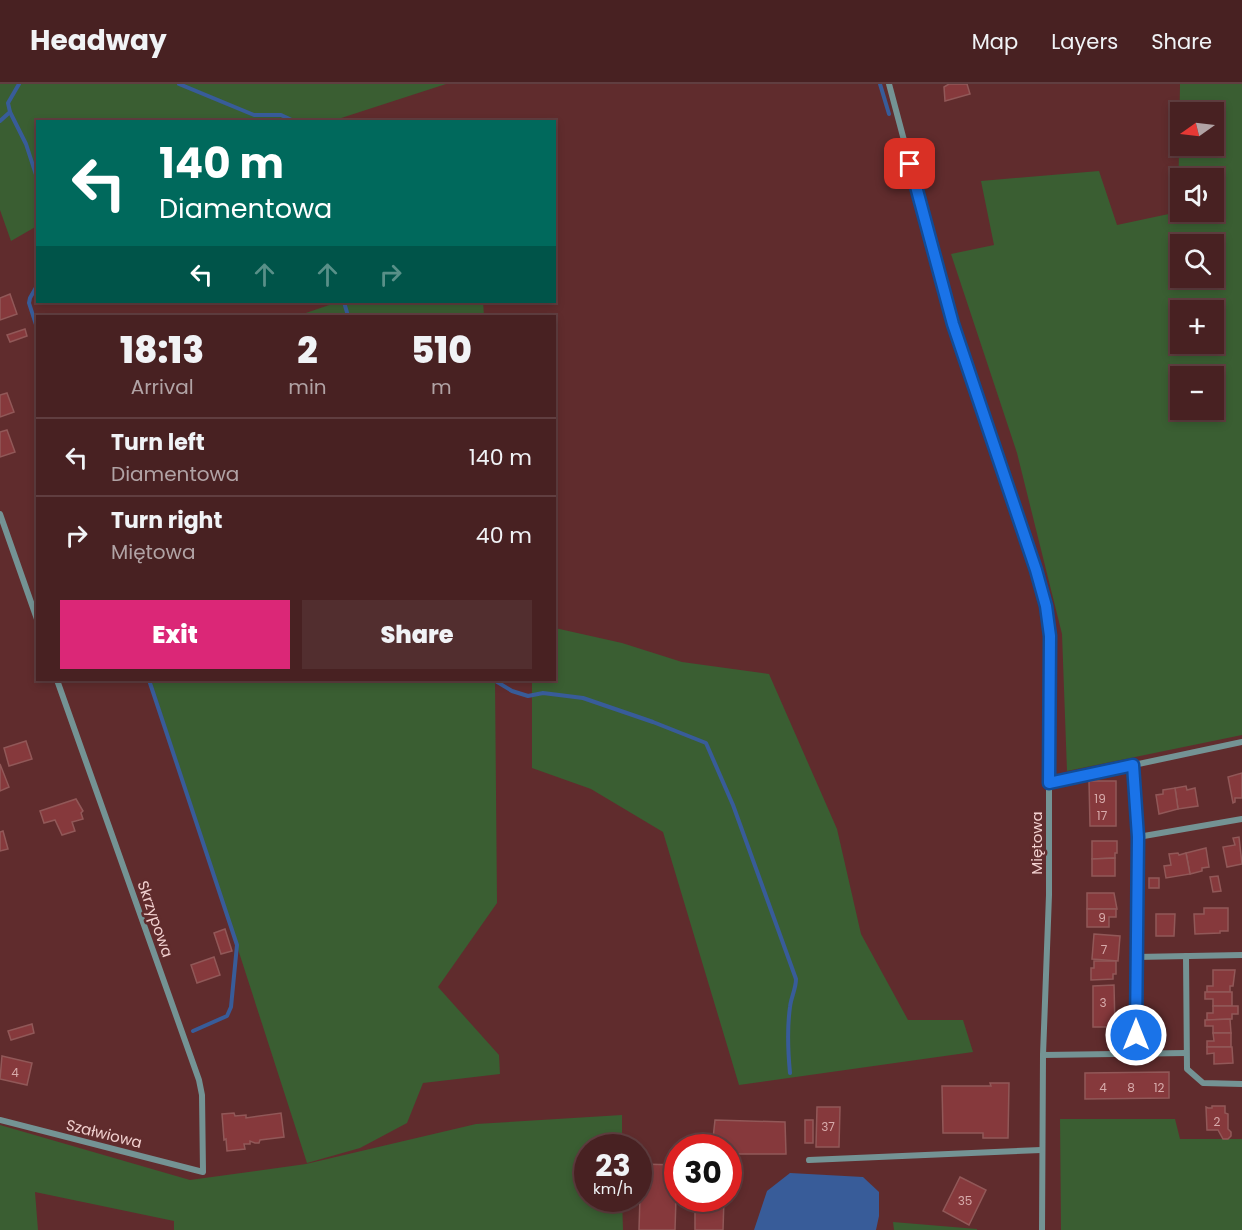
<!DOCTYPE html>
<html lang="en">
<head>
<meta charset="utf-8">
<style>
	:root { --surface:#482122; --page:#522e2f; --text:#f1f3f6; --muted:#b1a3a5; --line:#603e40; --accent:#db2777 }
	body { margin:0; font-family:Poppins,sans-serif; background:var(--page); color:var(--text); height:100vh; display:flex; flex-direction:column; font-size:22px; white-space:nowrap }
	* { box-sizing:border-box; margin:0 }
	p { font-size:20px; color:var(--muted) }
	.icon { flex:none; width:33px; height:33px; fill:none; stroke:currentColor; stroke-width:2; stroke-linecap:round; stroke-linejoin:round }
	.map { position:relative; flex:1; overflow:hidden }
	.side { position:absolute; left:36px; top:231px; width:520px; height:366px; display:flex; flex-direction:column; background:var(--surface); border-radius:0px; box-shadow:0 3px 9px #0003,0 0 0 2px var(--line) }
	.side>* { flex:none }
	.guide { position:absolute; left:36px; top:36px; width:520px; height:183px; border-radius:0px; box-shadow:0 3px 9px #0003,0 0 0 2px var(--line); background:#00695c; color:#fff; overflow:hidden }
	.needle { width:39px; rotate:256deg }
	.tools { position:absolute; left:1170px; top:18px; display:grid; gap:12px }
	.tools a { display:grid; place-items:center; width:54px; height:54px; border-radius:0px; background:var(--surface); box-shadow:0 3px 9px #0003,0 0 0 2px var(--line); font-size:30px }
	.speed { position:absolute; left:574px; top:1050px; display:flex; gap:12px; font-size:30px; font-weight:700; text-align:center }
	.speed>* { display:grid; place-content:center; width:78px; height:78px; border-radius:50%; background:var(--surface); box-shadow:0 3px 9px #0003,0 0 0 2px var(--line); line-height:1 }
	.speed small { font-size:15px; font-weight:400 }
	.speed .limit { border:9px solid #d22; background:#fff; color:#111 }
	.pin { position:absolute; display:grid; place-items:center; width:51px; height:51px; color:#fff; margin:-26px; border-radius:12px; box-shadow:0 3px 9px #0006 }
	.me { position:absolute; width:66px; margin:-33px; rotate:0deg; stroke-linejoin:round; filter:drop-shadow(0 0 4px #0008) }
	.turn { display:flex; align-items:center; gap:21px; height:126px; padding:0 24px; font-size:27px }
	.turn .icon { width:78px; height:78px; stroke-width:2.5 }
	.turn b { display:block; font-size:42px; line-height:51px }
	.lanes { display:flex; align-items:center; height:57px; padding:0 24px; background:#0003; justify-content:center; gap:30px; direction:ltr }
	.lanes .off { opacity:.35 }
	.eta { display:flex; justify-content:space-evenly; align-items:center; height:102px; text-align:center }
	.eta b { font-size:36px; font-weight:800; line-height:42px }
	.primary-button { display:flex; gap:12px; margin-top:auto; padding:12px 24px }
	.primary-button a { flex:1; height:69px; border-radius:0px; background:var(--accent); color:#fff; font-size:24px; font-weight:800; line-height:69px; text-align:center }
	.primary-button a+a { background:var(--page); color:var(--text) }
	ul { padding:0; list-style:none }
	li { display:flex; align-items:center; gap:18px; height:78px; padding:0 24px; border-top:2px solid var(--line) }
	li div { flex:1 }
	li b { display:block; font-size:22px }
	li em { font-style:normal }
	header { display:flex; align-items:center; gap:36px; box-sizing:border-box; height:84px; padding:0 30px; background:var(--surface); border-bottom:2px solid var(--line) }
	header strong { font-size:28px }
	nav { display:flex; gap:33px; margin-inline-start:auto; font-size:21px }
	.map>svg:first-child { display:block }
</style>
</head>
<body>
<header>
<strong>Headway</strong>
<nav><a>Map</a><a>Layers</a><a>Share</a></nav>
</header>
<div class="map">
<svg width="1242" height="1146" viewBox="0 0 1242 1146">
	<rect width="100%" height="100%" fill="#602c2d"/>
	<!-- green -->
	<g fill="#3a5e32" fill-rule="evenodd">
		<path d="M 0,0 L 446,0 L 332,37 L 38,38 L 37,142 L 11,157 L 0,126 Z"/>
		<path d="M 1180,0 L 1242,0 L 1242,651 L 1067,687 L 1062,550 L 1017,369 L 951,170 L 994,161 L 981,97 L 1099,87 L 1117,141 L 1178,128 ZM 1214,28 L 1214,62 L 1180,62 L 1180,28 ZM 1180,94 L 1214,94 L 1214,128 L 1180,128 ZM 1214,160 L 1214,194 L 1180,194 L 1180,160 ZM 1180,226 L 1214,226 L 1214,260 L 1180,260 ZM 1180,292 L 1214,292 L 1214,326 L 1180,326 Z"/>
		<path d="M 338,218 L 483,218 L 484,232 L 297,232 Z"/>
		<path d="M 555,544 L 622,559 L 682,578 L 769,590 L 837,745 L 861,850 L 908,936 L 963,936 L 973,968 L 739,1001 L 663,748 L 591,705 L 532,684 L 532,596 L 555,596 Z"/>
		<path d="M 151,596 L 495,596 L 497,819 L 438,903 L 499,971 L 500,990 L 423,999 L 407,1039 L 360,1064 L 307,1079 Z"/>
		<path d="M 622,1031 L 622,1063 L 588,1064 L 588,1114 L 622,1115 L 623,1146 L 174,1146 L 174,1137 L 35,1108 L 38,1146 L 0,1146 L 0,1041 L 190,1096 L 306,1080 L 476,1040 Z"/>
		<path d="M 1060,1035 L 1175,1035 L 1180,1055 L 1242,1055 L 1242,1146 L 1061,1146 Z"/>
		<path d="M 893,1138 L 977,1145 L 977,1146 L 894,1146 Z"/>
	</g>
	<!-- water -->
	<path fill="#385c99" d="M 790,1089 L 863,1093 L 879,1108 L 879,1132 L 876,1146 L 754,1146 L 767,1107 Z"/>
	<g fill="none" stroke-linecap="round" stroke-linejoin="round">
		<!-- stream -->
		<g stroke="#385c99" stroke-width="4">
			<path d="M 179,0 L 254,31 L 281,31 L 296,38"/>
			<path d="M 880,0 L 889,30"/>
			<path d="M 10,28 L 26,60 L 38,97"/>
			<path d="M 0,37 L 10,28 L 8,19 L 19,0"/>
			<path d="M 38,200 L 30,214 L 29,219 L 38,247"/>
			<path d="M 344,218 L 348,232"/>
			<path d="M 149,596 L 237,861 L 231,923 L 227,932 L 193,947"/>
			<path d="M 494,596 L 512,607 L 528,612 L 543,609 L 583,614 L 653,638 L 706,659 L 733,721 L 796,895 C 796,905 791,913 790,923 C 787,944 788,968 790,989"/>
		</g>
	</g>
	<!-- building -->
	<g fill="#86393c" stroke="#915858" stroke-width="1.5">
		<path d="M 949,0 L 967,0 L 970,10 L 945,17 L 944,3 Z"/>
		<path d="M 10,210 L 17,230 L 0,236 L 0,214 Z"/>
		<path d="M 25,245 L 27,252 L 10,258 L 7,251 Z"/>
		<path d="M 7,309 L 14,328 L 0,333 L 0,311 Z"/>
		<path d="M 7,346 L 15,368 L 0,373 L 0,348 Z"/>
		<path d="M 26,657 L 32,675 L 9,682 L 4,664 Z"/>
		<path d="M 0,680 L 9,703 L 0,707 Z"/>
		<path d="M 1242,689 L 1242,714 L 1235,714 L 1235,718 L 1233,719 L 1228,693 Z"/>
		<path d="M 1089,697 L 1116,697 L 1116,742 L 1090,742 Z"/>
		<path d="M 1186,702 L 1187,706 L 1195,704 L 1198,722 L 1178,725 L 1175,704 Z"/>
		<path d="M 1175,704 L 1178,725 L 1159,730 L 1156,711 L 1163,710 L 1163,706 Z"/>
		<path d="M 76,715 L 83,727 L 81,729 L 83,735 L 72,738 L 75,747 L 62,751 L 55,736 L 44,739 L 40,727 Z"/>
		<path d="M 3,747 L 8,765 L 0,767 L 0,748 Z"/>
		<path d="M 1239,753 L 1242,780 L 1227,783 L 1223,763 L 1235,761 L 1233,754 Z"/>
		<path d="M 1092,757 L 1117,757 L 1117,769 L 1115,769 L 1115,774 L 1092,775 Z"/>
		<path d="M 1206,764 L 1209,783 L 1202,784 L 1202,787 L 1190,790 L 1186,769 Z"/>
		<path d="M 1178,769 L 1179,771 L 1186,769 L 1190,790 L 1166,794 L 1164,782 L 1171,781 L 1169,770 Z"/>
		<path d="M 1115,774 L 1115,792 L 1092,792 L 1092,775 Z"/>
		<path d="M 1218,792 L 1221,807 L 1213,808 L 1210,793 Z"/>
		<rect x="1149" y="794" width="10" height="10"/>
		<path d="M 1087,809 L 1114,809 L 1117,825 L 1087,825 Z"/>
		<path d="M 1204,824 L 1228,824 L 1228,847 L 1220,847 L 1220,849 L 1195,850 L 1194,830 L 1204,830 Z"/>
		<path d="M 1087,825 L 1116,825 L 1116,833 L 1109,833 L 1109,843 L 1087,843 Z"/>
		<path d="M 1156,830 L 1175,830 L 1174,852 L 1156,852 Z"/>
		<path d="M 225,845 L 232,867 L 221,870 L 214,849 Z"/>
		<path d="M 1094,850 L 1120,852 L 1118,877 L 1092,875 Z"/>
		<path d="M 214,873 L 220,891 L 197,899 L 191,881 Z"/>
		<path d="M 1094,877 L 1116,877 L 1116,890 L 1113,890 L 1113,895 L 1091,896 L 1091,884 L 1094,884 Z"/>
		<path d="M 1213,886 L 1235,886 L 1233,902 L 1230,902 L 1230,908 L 1207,908 L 1207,902 L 1213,902 Z"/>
		<path d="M 1114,901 L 1115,943 L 1093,943 L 1093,902 Z"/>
		<path d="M 1205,908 L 1232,908 L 1232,922 L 1213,922 L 1213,915 L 1205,915 Z"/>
		<path d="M 1213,922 L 1238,922 L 1238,930 L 1232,930 L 1232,935 L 1207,936 L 1207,929 L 1213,929 Z"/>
		<path d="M 1230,935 L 1231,949 L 1213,949 L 1213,942 L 1205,942 L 1205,936 Z"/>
		<path d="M 32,940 L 34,949 L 11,956 L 8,947 Z"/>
		<path d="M 1213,949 L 1231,949 L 1231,963 L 1207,963 L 1207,957 L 1214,957 Z"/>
		<path d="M 1207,963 L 1232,963 L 1233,979 L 1214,980 L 1214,969 L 1207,970 Z"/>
		<path d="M 2,972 L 32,979 L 27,1001 L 0,995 Z"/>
		<path d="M 1169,988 L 1169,1014 L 1085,1015 L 1085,989 Z"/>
		<path d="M 990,999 L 1009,999 L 1008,1054 L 983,1054 L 983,1049 L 943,1049 L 942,1002 L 991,1002 Z"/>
		<path d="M 1212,1022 L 1225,1022 L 1225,1029 L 1228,1030 L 1228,1045 L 1231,1048 L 1231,1052 L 1228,1055 L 1223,1055 L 1218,1046 L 1207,1046 L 1206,1023 L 1208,1024 L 1212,1024 Z"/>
		<path d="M 817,1023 L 840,1023 L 839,1063 L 816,1063 Z"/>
		<path d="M 234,1029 L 235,1032 L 246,1031 L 246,1034 L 281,1029 L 284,1053 L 260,1056 L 259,1059 L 255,1059 L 250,1057 L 250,1060 L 244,1060 L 245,1065 L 227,1067 L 226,1055 L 224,1056 L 222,1030 Z"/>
		<path d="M 715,1036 L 785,1038 L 786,1070 L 729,1070 L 729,1064 L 712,1064 Z"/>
		<rect x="805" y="1036" width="8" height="23"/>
		<path d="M 641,1080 L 677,1081 L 675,1146 L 639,1146 Z"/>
		<path d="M 960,1093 L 986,1106 L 969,1141 L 943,1127 Z"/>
		<path d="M 695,1114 L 724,1114 L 723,1146 L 695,1146 Z"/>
	</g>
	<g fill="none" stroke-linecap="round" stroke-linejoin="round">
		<!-- minor -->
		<g stroke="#749394" stroke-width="6">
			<path d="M 889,0 L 953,240 L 1037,486 L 1049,536 L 1049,811 L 1043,971 L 1042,1146"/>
			<path d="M 0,430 L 38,538"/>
			<path d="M 1133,681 L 1138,753 L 1136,970"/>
			<path d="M 1049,699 L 1242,658"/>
			<path d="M 1138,753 L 1242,735"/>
			<path d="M 1186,872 L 1187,985 L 1203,999 L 1242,1000"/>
			<path d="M 1136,873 L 1242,871"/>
			<path d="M 1043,971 L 1186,969"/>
			<path d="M 0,1036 L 203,1088 L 202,1011 L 199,996 L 57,596"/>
			<path d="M 809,1076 L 1041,1066"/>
		</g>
	</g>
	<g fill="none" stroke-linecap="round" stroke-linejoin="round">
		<defs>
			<path id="route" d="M 910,80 L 953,240 L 1036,486 L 1046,522 L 1050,552 L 1049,699 L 1133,681 L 1138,753 L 1136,951"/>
		</defs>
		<!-- route casing -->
		<use href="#route" stroke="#114b97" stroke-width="15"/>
		<!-- route -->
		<use href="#route" stroke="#1a73e8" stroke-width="10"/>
	</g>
	<g text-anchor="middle" stroke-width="5" stroke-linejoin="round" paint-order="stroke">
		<!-- number labels -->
		<g font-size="12" fill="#d7abab">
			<text x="1100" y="719">19</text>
			<text x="1102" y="736">17</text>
			<text x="1102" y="838">9</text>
			<text x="1104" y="870">7</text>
			<text x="1103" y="923">3</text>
			<text x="15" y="993">4</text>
			<text x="1103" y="1008">4</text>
			<text x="1131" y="1008">8</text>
			<text x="1159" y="1008">12</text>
			<text x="1217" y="1042">2</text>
			<text x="828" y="1047">37</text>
			<text x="965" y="1121">35</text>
		</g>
		<!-- street labels -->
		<g font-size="15" fill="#f2d1d0" stroke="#602c2d">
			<text transform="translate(1037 759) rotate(-90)" y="5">Miętowa</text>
			<text transform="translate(155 835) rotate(71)" y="5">Skrzypowa</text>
			<text transform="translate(104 1050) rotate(14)" y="5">Szałwiowa</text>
		</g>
	</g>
</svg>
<div class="tools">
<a><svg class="needle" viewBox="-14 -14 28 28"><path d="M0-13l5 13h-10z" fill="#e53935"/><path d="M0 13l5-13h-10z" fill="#b1a3a5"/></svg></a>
<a><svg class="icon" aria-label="sound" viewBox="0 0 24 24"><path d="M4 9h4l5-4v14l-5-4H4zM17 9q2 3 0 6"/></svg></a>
<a><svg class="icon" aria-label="search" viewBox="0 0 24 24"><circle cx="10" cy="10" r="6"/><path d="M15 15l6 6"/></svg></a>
<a>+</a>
<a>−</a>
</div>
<div class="speed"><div>23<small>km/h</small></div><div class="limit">30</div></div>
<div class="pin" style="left:910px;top:80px;background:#d93025"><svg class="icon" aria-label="arrive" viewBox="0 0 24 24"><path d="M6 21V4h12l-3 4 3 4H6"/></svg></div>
<svg class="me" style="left:1136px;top:951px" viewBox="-20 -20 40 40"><circle r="17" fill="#1a73e8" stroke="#fff" stroke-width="3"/><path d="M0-11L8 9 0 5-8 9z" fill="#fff"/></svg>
<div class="guide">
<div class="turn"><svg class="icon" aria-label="left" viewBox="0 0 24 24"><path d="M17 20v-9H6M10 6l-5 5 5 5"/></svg><div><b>140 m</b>Diamentowa</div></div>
<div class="lanes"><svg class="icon" aria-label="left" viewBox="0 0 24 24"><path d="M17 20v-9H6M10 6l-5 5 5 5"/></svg><svg class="icon off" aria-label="ahead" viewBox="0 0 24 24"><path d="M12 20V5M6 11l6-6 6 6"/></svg><svg class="icon off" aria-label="ahead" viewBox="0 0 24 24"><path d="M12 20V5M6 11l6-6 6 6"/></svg><svg class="icon off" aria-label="right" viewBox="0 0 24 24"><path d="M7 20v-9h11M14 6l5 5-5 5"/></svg></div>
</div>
<section class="side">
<div class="eta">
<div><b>18:13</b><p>Arrival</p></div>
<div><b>2</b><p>min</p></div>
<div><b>510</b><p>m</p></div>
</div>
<ul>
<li><svg class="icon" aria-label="left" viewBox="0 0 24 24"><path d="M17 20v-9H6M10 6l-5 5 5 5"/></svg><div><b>Turn left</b><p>Diamentowa</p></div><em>140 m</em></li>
<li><svg class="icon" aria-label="right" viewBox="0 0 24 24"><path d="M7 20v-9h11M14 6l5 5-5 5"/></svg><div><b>Turn right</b><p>Miętowa</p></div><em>40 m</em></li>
</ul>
<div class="primary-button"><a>Exit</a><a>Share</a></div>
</section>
</div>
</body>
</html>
